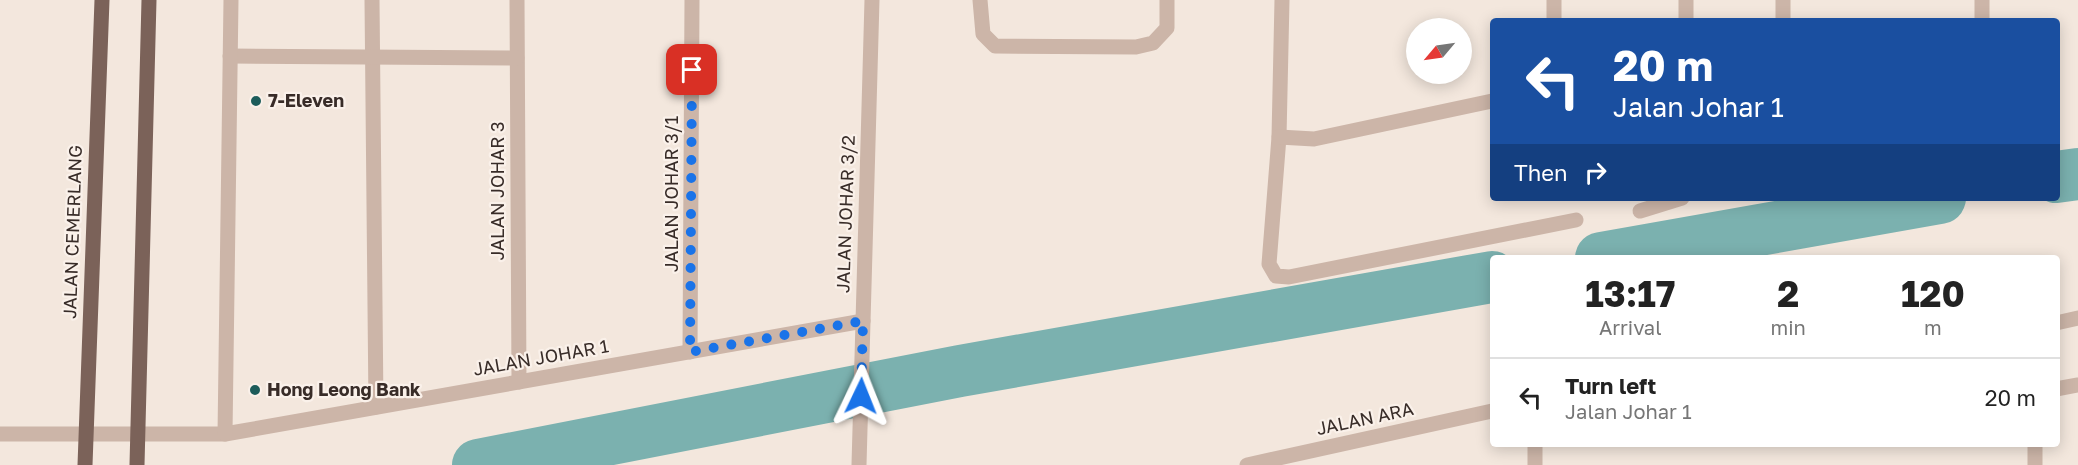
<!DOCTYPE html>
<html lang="en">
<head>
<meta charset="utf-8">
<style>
	:root { --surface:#fff; --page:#f6f6f6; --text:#222; --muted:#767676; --line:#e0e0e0 }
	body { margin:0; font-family:"Golos Text",sans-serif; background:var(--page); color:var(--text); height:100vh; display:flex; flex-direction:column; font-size:22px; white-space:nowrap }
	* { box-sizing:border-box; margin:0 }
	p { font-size:20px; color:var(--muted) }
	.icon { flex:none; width:33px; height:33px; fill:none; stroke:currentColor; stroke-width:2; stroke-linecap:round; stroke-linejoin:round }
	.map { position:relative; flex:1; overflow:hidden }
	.details { position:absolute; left:1490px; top:255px; width:570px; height:192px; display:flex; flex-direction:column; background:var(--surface); border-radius:6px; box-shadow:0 3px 15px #0003 }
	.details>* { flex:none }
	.guide { position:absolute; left:1490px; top:18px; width:570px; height:183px; border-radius:6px; box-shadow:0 3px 15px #0003; background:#1a4fa0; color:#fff; overflow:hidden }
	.needle { width:39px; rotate:241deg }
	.fabs { position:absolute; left:1406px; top:18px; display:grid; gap:12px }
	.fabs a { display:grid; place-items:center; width:66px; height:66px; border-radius:50%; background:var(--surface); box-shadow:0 3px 15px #0003; font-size:30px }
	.pin { position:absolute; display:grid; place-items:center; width:51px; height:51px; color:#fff; margin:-26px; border-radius:12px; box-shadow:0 3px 9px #0006 }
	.me { position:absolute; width:66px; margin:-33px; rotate:2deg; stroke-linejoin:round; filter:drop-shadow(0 0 4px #0008) }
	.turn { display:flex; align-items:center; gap:21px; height:126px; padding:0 24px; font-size:27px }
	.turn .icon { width:78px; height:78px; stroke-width:2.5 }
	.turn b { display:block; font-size:42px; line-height:51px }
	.then { display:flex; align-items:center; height:57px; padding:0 24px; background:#0003; gap:12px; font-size:22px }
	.eta { display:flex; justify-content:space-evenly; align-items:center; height:102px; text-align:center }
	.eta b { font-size:36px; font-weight:700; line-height:42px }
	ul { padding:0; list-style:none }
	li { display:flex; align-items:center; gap:18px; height:78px; padding:0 24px; border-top:2px solid var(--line) }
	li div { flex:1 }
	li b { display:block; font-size:22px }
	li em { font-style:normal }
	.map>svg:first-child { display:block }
</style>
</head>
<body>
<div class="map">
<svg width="2078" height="465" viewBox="0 0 2078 465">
	<rect width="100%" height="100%" fill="#f3e7dd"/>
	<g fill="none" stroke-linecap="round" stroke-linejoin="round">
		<!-- river -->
		<g stroke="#7bb1af" stroke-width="52">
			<path d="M 2056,177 L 2078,174"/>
			<path d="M 1601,258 L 1940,198"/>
			<path d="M 478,465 L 960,371 L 1492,277"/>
		</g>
		<!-- minor -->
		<g stroke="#ccb5a8" stroke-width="15">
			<path d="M 372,0 L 376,407"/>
			<path d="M 517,0 L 519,382"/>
			<path d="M 980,0 L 983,34 L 995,46 L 1136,47 L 1153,43 L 1167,28 L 1167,0"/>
			<path d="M 1282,0 L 1279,137 L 1269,264 L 1276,276 L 1289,277 L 1576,220"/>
			<path d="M 1554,0 L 1554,21"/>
			<path d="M 1686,21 L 1686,0"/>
			<path d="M 1783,21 L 1783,0"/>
			<path d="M 1982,21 L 1982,0"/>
			<path d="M 230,56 L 517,58"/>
			<path d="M 1279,137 L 1314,139 L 1492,101"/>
			<path d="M 1640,211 L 1682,198"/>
			<path d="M 2056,323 L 2078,318"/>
			<path d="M 690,352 L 692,0"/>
			<path d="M 2056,389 L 2078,385"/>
			<path d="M 0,434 L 225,434 L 863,321"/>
			<path d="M 225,434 L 231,0"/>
			<path d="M 859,465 L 872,0"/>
			<path d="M 1247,465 L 1492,411"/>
			<path d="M 1535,465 L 1535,444"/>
			<path d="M 2035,465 L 2035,444"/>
		</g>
		<!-- major -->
		<g stroke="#7b6259" stroke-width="15">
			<path d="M 85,465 L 102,0"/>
			<path d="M 137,465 L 149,0"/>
		</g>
	</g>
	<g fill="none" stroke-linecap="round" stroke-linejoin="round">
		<!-- route -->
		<path stroke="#1a73e8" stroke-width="10" stroke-dasharray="0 18" d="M 692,70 L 690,352 L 863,321 L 861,396"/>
	</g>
	<!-- markers -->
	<g fill="#1c5c5a" stroke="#faf1ea" stroke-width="2">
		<circle cx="256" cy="101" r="6"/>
		<circle cx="255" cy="390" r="6"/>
	</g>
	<g text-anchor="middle" stroke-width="4.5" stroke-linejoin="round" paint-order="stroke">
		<!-- poi labels -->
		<g font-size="18" font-weight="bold" fill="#382c28" stroke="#faf1ea" text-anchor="start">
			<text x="268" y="107">7-Eleven</text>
			<text x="267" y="396">Hong Leong Bank</text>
		</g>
		<!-- street labels -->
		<g font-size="18" fill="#382c28" stroke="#faf1ea">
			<text transform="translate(498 191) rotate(-90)" y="6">JALAN JOHAR 3</text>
			<text transform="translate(672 194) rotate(-90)" y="6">JALAN JOHAR 3/1</text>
			<text transform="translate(846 214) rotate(-88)" y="6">JALAN JOHAR 3/2</text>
			<text transform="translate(73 232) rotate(-88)" y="6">JALAN CEMERLANG</text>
			<text transform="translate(541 358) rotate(-10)" y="6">JALAN JOHAR 1</text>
			<text transform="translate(1365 419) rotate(-12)" y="6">JALAN ARA</text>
		</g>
	</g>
</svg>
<div class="fabs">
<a><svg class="needle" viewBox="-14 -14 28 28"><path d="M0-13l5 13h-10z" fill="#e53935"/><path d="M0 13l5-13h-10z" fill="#767676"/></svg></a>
</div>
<div class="pin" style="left:692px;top:70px;background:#d93025"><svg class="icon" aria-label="arrive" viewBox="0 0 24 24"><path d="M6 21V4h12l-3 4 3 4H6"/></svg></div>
<svg class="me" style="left:861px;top:396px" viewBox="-20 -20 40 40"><path d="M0-17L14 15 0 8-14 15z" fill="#1a73e8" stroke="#fff" stroke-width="4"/></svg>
<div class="guide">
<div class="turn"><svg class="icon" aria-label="left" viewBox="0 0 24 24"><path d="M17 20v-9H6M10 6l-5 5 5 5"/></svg><div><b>20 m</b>Jalan Johar 1</div></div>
<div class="then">Then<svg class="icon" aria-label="right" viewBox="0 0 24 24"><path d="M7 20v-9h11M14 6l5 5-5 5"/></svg></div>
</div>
<section class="details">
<div class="eta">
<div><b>13:17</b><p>Arrival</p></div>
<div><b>2</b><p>min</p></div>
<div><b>120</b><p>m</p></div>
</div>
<ul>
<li><svg class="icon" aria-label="left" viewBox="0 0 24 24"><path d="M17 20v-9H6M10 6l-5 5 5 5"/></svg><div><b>Turn left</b><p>Jalan Johar 1</p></div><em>20 m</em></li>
</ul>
</section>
</div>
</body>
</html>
